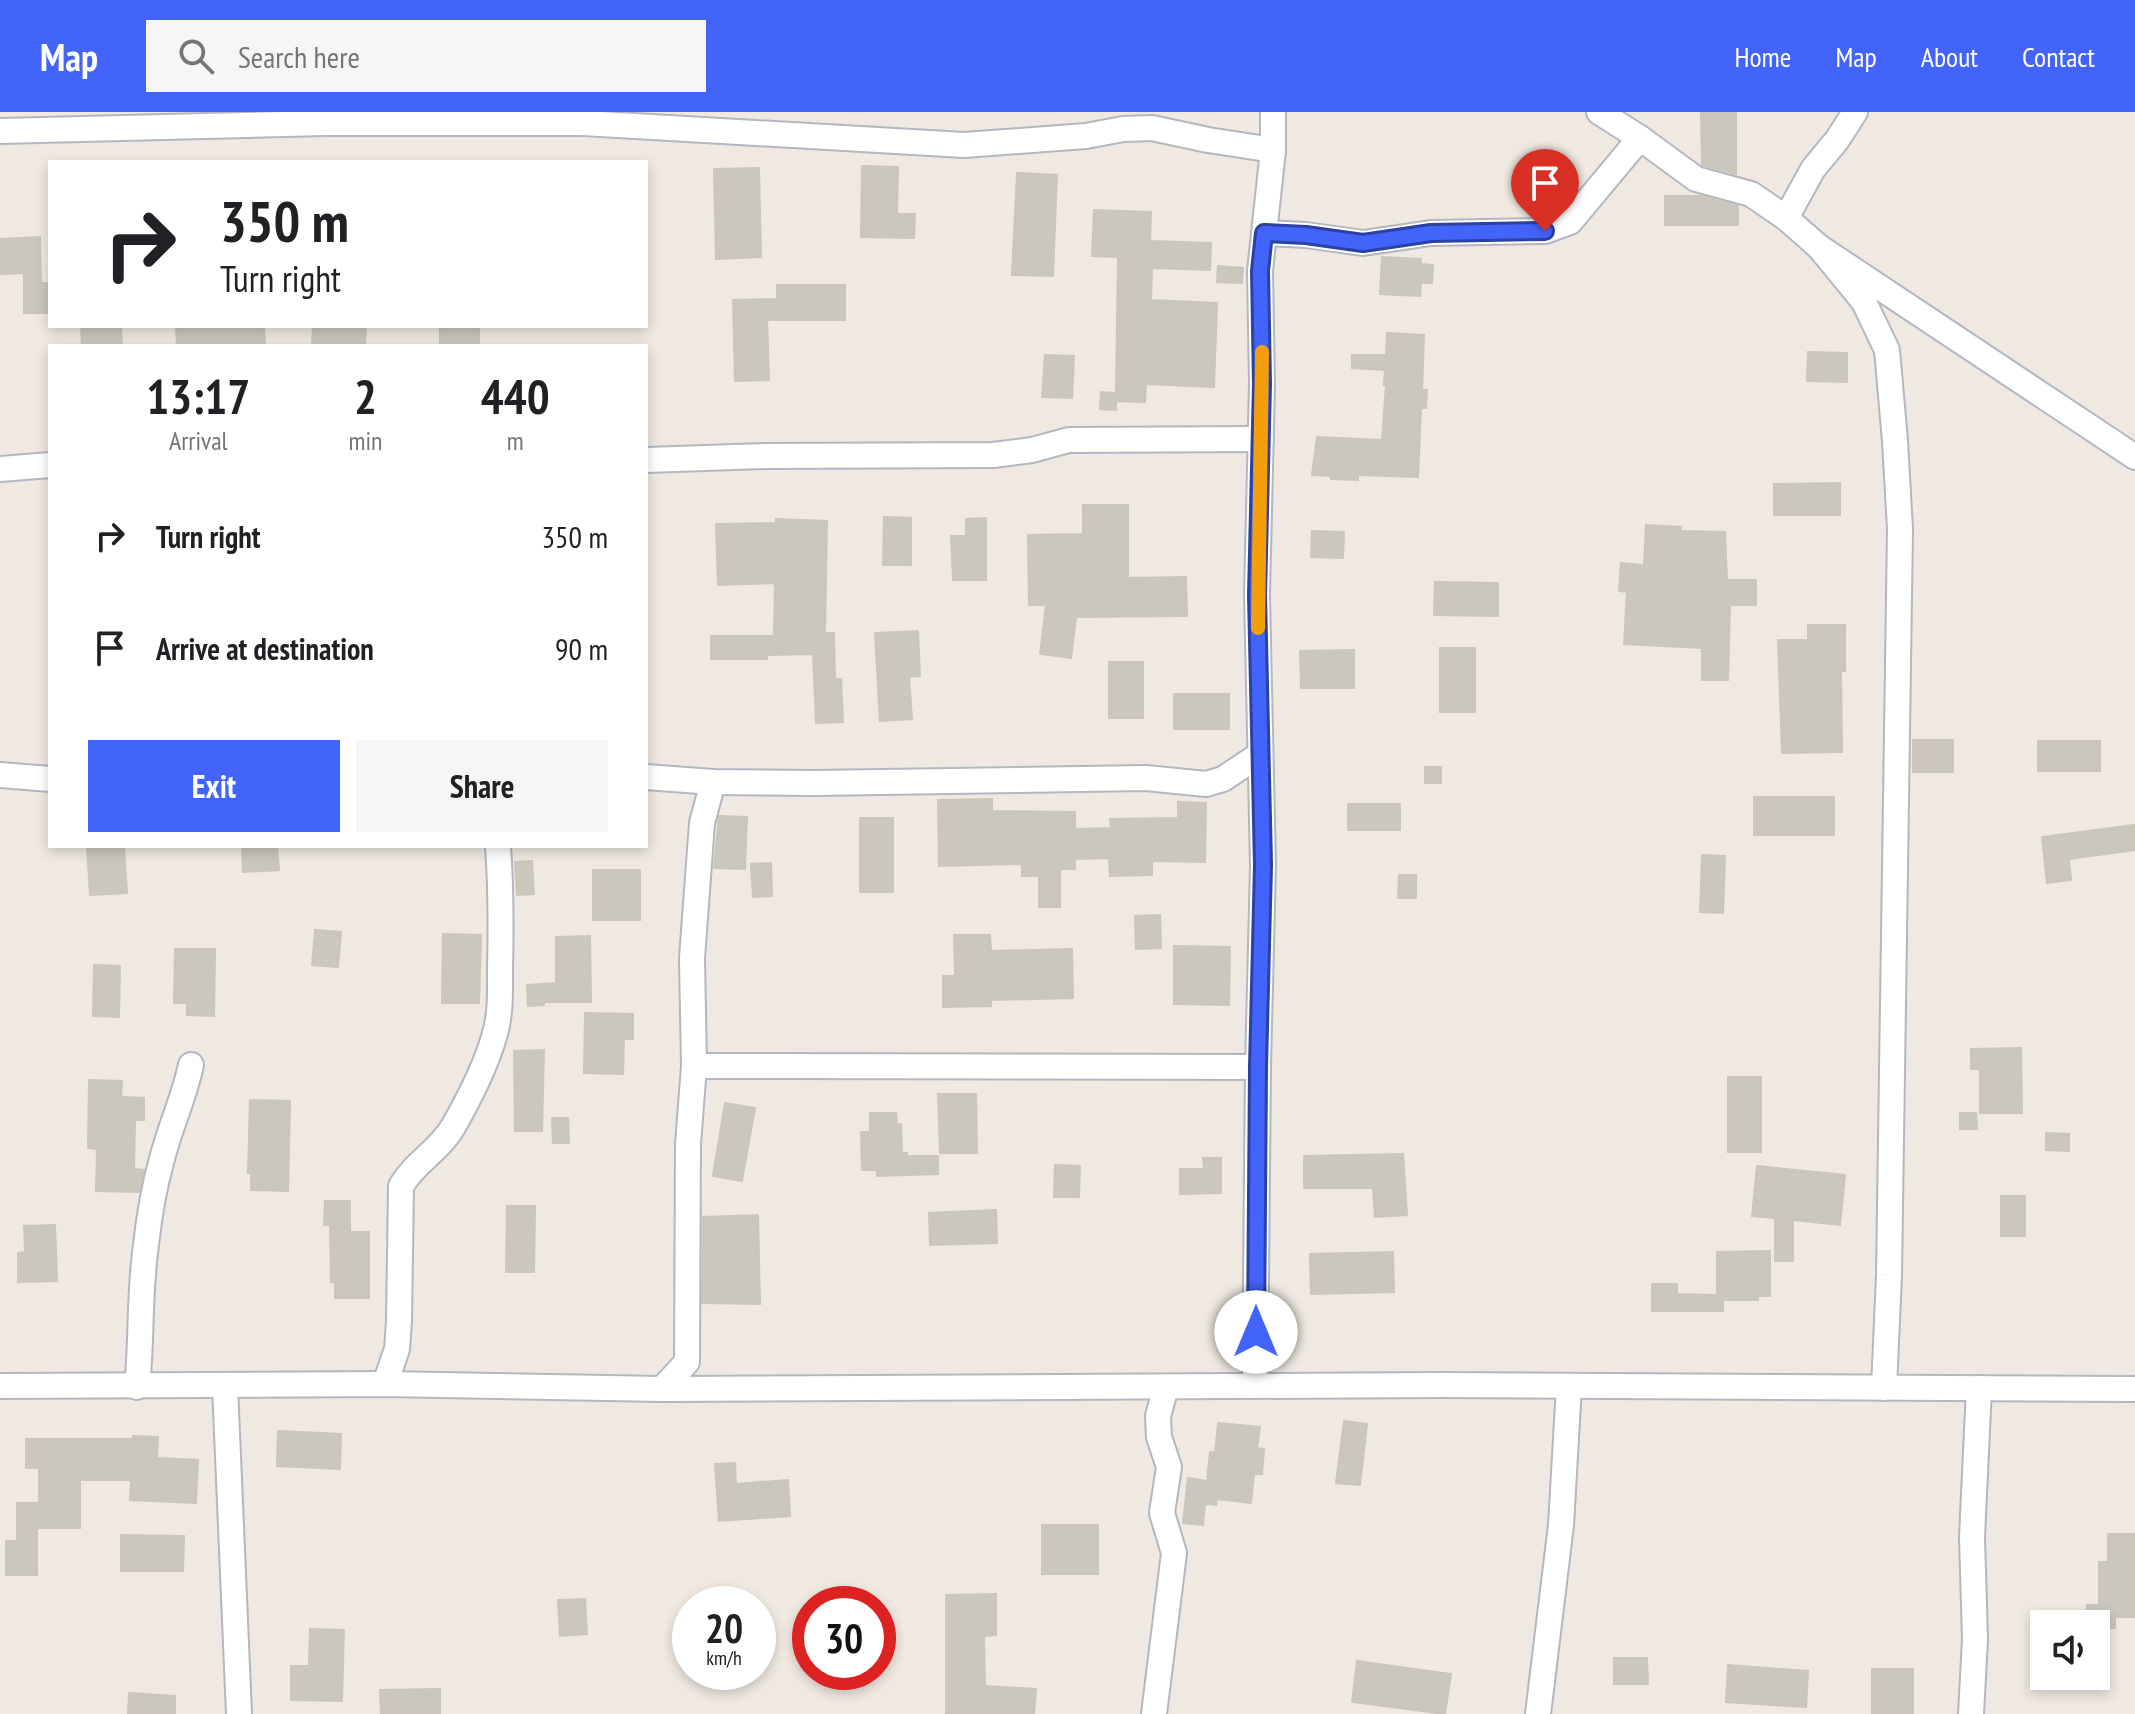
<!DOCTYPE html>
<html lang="en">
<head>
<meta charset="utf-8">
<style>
	:root { --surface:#fff; --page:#f6f6f6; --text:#202124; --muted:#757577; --accent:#4264fb }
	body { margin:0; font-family:"PT Sans Narrow",sans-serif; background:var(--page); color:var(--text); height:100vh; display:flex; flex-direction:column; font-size:30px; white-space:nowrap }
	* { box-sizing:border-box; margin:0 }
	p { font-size:26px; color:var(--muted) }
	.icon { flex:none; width:44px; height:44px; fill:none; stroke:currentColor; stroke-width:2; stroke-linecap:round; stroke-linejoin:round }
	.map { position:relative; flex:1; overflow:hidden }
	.details { position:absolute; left:48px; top:232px; width:600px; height:504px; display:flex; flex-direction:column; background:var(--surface); border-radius:0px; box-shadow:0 4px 12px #0003 }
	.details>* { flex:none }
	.guide { position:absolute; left:48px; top:48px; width:600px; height:168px; border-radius:0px; box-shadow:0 4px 12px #0003; background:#fff; color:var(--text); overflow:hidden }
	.controls { position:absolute; left:2030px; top:1498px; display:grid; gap:16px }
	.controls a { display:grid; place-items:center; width:80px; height:80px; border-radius:0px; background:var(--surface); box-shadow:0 4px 12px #0003; font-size:40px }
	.speed { position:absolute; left:672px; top:1474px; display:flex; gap:16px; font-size:40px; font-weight:700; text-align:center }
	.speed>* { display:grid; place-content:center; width:104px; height:104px; border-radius:50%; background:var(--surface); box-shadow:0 4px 12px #0003; line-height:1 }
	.speed small { font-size:20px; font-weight:400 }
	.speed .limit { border:12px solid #d22; background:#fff; color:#111 }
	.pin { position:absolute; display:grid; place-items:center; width:68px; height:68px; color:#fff; margin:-82px -34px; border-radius:50% 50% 50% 0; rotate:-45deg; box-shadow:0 0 8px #0007 }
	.pin .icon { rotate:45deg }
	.me { position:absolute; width:88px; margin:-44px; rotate:0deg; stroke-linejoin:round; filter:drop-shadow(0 0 6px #0008) }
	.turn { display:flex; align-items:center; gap:28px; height:168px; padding:0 40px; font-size:36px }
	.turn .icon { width:104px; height:104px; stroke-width:2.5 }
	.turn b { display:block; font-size:56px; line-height:68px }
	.eta { display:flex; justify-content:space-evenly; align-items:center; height:136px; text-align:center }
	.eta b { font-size:48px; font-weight:800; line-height:56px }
	.action { display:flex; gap:16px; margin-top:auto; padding:16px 40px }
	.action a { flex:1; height:92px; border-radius:0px; background:var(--accent); color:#fff; font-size:32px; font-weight:800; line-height:92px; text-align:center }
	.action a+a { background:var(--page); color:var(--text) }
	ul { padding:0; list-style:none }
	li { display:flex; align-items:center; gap:24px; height:112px; padding:0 40px }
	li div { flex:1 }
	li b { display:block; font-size:30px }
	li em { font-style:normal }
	header { display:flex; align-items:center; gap:48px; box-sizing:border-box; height:112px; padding:0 40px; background:var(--accent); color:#fff }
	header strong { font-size:38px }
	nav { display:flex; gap:44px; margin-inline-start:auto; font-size:28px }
	.search { width:560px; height:72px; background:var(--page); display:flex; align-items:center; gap:20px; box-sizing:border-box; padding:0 28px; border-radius:0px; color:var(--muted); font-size:30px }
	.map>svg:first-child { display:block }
</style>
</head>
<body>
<header>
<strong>Map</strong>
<div class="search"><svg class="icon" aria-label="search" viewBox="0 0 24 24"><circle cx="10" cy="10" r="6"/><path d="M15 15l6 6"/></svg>Search here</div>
<nav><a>Home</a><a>Map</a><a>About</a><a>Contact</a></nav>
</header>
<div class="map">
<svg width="2135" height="1602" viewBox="0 0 2135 1602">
	<rect width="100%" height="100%" fill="#efe9e1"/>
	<!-- building -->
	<g fill="#cbc7bf" stroke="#cbc5ba" stroke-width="2">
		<path d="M 1701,0 L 1736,0 L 1736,62 L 1702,53 Z"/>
		<path d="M 862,54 L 898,55 L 897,102 L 915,102 L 914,126 L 861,125 Z"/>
		<path d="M 759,56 L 761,145 L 716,147 L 714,57 Z"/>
		<path d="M 1017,61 L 1057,63 L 1053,164 L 1012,163 Z"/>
		<path d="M 1665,84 L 1701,84 L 1738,94 L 1738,113 L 1665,113 Z"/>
		<path d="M 1094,98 L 1151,100 L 1150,129 L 1211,131 L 1210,158 L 1152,156 L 1151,188 L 1217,191 L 1214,275 L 1146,272 L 1145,290 L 1116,289 L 1116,298 L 1100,297 L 1101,280 L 1116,281 L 1118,145 L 1092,144 Z"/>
		<path d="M 40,125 L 41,171 L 50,171 L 50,201 L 24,201 L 24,161 L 0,162 L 0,127 Z"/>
		<path d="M 1382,145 L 1421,147 L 1421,152 L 1433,153 L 1432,171 L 1421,171 L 1420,184 L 1380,182 Z"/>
		<path d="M 1218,154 L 1243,156 L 1242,171 L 1217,170 Z"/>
		<path d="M 777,173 L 845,173 L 845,208 L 767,208 L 769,268 L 735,269 L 733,188 L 777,187 Z"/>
		<path d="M 81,214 L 121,214 L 122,234 L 82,234 Z"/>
		<path d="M 176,214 L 264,214 L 265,234 L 177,234 Z"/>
		<path d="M 313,214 L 366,214 L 365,234 L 312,234 Z"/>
		<rect x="440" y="214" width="39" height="20"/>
		<path d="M 1387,221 L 1424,223 L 1422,278 L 1427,278 L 1426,296 L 1421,296 L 1418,365 L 1358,363 L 1358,368 L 1331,367 L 1331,364 L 1312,363 L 1317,325 L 1382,328 L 1386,273 L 1384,273 L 1385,258 L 1352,256 L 1352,243 L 1386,243 Z"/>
		<path d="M 1808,240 L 1847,241 L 1847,270 L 1807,269 Z"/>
		<path d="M 1045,243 L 1074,244 L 1072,286 L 1042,285 Z"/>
		<path d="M 1840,371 L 1840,403 L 1774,403 L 1774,372 Z"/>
		<path d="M 1083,393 L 1128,393 L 1128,466 L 1186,465 L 1187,504 L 1076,505 L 1071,546 L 1040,542 L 1046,493 L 1029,493 L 1028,423 L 1083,422 Z"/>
		<path d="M 884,405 L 911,406 L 911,453 L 883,453 Z"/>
		<path d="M 986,406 L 986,468 L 953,468 L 951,424 L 966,424 L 966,407 Z"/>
		<path d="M 776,407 L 827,409 L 825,521 L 834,521 L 835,567 L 841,567 L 843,610 L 816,611 L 813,542 L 767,543 L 767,547 L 711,547 L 711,524 L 774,524 L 775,471 L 718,473 L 716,412 L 776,411 Z"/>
		<path d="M 1646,413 L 1681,415 L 1680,419 L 1725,420 L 1727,468 L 1756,468 L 1756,493 L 1730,493 L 1728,568 L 1702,568 L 1702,536 L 1624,532 L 1627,480 L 1619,479 L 1621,451 L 1644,453 Z"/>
		<path d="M 1312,419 L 1344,420 L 1343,446 L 1311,445 Z"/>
		<path d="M 1435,470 L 1498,471 L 1498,504 L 1434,503 Z"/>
		<path d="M 1808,513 L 1845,513 L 1845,559 L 1841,559 L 1842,640 L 1782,641 L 1778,528 L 1808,528 Z"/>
		<path d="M 918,519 L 920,564 L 909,565 L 912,607 L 880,609 L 875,521 Z"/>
		<rect x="1440" y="536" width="35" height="64"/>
		<path d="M 1354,538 L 1354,576 L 1301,576 L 1300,539 Z"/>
		<rect x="1109" y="550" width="34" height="56"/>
		<rect x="1174" y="582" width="55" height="35"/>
		<rect x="1913" y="628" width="40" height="32"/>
		<rect x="2038" y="629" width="62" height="30"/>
		<rect x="1425" y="655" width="16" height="16"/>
		<rect x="1754" y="685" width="80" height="38"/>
		<path d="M 992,687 L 992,699 L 1075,700 L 1075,717 L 1111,716 L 1110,707 L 1178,706 L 1178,690 L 1206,691 L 1205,750 L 1152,749 L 1152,763 L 1110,764 L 1109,746 L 1075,747 L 1075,757 L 1060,757 L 1060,795 L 1039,795 L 1039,764 L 1022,764 L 1022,752 L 939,754 L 938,688 Z"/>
		<rect x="1348" y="692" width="52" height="26"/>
		<path d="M 719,704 L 747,705 L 745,757 L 714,756 Z"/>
		<rect x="860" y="706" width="33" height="74"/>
		<path d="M 2134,713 L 2135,738 L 2069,747 L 2071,768 L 2047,771 L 2042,725 Z"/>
		<path d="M 87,734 L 124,734 L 127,781 L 90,783 Z"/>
		<path d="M 242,734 L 277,734 L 279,758 L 243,760 Z"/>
		<path d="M 1702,743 L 1725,744 L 1723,801 L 1700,800 Z"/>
		<path d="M 532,749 L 534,782 L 517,783 L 515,750 Z"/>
		<path d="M 771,751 L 772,784 L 753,785 L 751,752 Z"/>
		<rect x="593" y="758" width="47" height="50"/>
		<path d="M 1399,763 L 1416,763 L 1416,786 L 1398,786 Z"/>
		<path d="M 1160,803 L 1161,836 L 1136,837 L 1135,804 Z"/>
		<path d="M 315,818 L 341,820 L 338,855 L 312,853 Z"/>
		<path d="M 443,822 L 481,823 L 479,891 L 442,891 Z"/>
		<path d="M 954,823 L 990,823 L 991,839 L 1072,837 L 1073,886 L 991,888 L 991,894 L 943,895 L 943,864 L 955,864 Z"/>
		<path d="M 590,824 L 591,890 L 544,890 L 544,893 L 528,894 L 527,873 L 556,871 L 556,825 Z"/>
		<path d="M 1174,834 L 1230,835 L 1229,893 L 1174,892 Z"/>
		<path d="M 175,837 L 215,837 L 214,904 L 187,903 L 187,891 L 174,891 Z"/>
		<path d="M 94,853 L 120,854 L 119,905 L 93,904 Z"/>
		<path d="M 585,901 L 633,902 L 633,927 L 624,927 L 623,962 L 584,961 Z"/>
		<path d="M 2021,936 L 2022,1001 L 1980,1001 L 1980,957 L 1971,957 L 1971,937 Z"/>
		<path d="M 544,938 L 542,1019 L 515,1019 L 514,939 Z"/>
		<rect x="1728" y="965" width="33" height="75"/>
		<path d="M 89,968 L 122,969 L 121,985 L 144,986 L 144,1008 L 135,1008 L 134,1057 L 144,1058 L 139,1080 L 96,1079 L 97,1037 L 88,1036 Z"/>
		<path d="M 938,982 L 976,982 L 977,1041 L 940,1041 Z"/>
		<path d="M 250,988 L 290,989 L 288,1079 L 251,1078 L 251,1061 L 248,1061 Z"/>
		<path d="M 725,991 L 755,996 L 742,1069 L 713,1064 Z"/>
		<path d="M 870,1001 L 896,1001 L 897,1013 L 901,1012 L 902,1041 L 907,1041 L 907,1044 L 938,1044 L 938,1062 L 877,1064 L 877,1058 L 862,1058 L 861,1020 L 870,1020 Z"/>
		<path d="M 1960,1001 L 1976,1001 L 1977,1017 L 1960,1017 Z"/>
		<path d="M 552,1006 L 568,1006 L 569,1031 L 553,1031 Z"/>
		<path d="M 2046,1021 L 2069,1022 L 2069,1039 L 2046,1038 Z"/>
		<path d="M 1403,1042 L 1407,1103 L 1375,1105 L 1373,1076 L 1304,1076 L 1304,1044 Z"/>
		<path d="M 1203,1046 L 1221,1046 L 1221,1081 L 1180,1082 L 1180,1057 L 1204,1057 Z"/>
		<path d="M 1055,1053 L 1080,1054 L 1079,1085 L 1054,1085 Z"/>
		<path d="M 1757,1054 L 1845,1063 L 1840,1113 L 1793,1108 L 1793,1149 L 1775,1149 L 1775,1106 L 1752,1104 Z"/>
		<rect x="2001" y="1084" width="24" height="40"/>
		<path d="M 325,1089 L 350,1089 L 350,1120 L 369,1120 L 369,1186 L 335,1186 L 335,1170 L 331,1170 L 330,1113 L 324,1113 Z"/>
		<path d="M 507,1094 L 535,1094 L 534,1160 L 506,1160 Z"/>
		<path d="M 996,1098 L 997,1131 L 930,1133 L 929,1101 Z"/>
		<path d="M 758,1103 L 760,1192 L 702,1191 L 703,1105 Z"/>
		<path d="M 55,1113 L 57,1169 L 18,1170 L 18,1141 L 25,1140 L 24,1114 Z"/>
		<path d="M 1770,1139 L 1770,1184 L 1758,1184 L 1758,1188 L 1723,1188 L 1723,1199 L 1652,1199 L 1652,1172 L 1677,1172 L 1677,1182 L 1717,1183 L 1717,1140 Z"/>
		<path d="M 1393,1140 L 1394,1180 L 1311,1182 L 1310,1142 Z"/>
		<path d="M 1344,1309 L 1367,1312 L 1360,1373 L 1336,1371 Z"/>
		<path d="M 1218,1311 L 1260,1315 L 1257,1336 L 1264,1337 L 1262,1362 L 1254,1362 L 1251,1391 L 1217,1387 L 1216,1393 L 1205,1392 L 1203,1413 L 1183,1411 L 1188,1366 L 1207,1369 L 1210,1340 L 1215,1341 Z"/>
		<path d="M 278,1319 L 341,1322 L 340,1357 L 277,1354 Z"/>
		<path d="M 133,1324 L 158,1325 L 157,1346 L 198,1348 L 196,1391 L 130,1388 L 131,1368 L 80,1368 L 80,1416 L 37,1416 L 37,1463 L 6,1463 L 6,1429 L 17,1429 L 17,1391 L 39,1391 L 39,1356 L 26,1356 L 26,1327 L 133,1327 Z"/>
		<path d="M 735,1351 L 736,1372 L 788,1368 L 790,1404 L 719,1409 L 715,1352 Z"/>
		<rect x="1042" y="1413" width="56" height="49"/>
		<path d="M 2108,1422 L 2135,1422 L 2135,1505 L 2115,1505 L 2115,1516 L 2096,1516 L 2096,1512 L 2087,1512 L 2087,1493 L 2099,1493 L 2099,1450 L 2108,1450 Z"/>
		<path d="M 121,1423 L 184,1424 L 183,1459 L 121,1459 Z"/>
		<path d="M 996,1482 L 996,1523 L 984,1524 L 985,1574 L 1036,1577 L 1034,1602 L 946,1602 L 946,1483 Z"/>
		<path d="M 585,1487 L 587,1522 L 560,1524 L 558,1488 Z"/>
		<path d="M 310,1517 L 344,1518 L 342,1589 L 291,1588 L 291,1554 L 309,1554 Z"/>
		<path d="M 1614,1546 L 1647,1546 L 1648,1572 L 1614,1572 Z"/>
		<path d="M 1357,1549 L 1451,1562 L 1445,1602 L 1352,1590 Z"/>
		<path d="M 1728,1553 L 1808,1559 L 1806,1595 L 1726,1590 Z"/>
		<rect x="1872" y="1557" width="41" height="45"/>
		<path d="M 440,1577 L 440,1602 L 381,1602 L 380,1578 Z"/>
		<path d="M 129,1581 L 175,1584 L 175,1602 L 128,1602 Z"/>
	</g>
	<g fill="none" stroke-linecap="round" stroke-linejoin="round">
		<defs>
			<g id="minor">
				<path d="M 1599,0 L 1640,26 L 1696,67 L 1751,82 L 1786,106 L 1819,135 L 2135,345"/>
				<path d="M 0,19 L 325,11 L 583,11 L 964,33 L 1086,24 L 1123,17 L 1152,16 L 1208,28 L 1273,38"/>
				<path d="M 1786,106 L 1813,57 L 1837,28 L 1855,0"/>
				<path d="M 1264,121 L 1306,123 L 1363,131 L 1431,121 L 1545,119 L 1570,110 L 1640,26"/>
				<path d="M 1819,135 L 1864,190 L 1887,238 L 1895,329 L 1900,417 L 1889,1163 L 1884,1276"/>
				<path d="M 646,348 L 767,344 L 993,343 L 1032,338 L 1069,328 L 1261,327"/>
				<path d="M 0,357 L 50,353"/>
				<path d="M 0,663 L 50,667"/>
				<path d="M 646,665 L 713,670 L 813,671 L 1146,666 L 1206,672 L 1223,667 L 1259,643"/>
				<path d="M 694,954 L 1258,955"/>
				<path d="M 385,1272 L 397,1237 L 399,1209 L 401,1074 C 415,1050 438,1040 453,1015 C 469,987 485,956 494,925 C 501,903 500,880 500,858 C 501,816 501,775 498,734"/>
				<path d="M 0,1274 L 385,1272 L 662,1277 L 687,1250 L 688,1032 L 694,954 L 692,846 L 702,711 L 713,670"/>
				<path d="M 225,1274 L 239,1602"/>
				<path d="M 1255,1274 L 1258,955 L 1263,753 L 1257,483 L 1262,272 L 1260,159 L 1273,38 L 1273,0"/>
				<path d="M 137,1275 C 142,1228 139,1180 146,1133 C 149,1105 154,1075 162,1047 C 170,1015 184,986 191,953"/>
				<path d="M 662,1277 L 1441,1273 L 2135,1277"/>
				<path d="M 1154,1602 L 1174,1441 L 1162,1401 L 1169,1355 L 1159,1325 L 1158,1304 L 1166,1275"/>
				<path d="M 1538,1602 L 1561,1413 L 1569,1274"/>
				<path d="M 1971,1602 L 1975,1527 L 1972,1425 L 1979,1276"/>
			</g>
		</defs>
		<!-- minor casing -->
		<use href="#minor" stroke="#b4b7c1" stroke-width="28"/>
		<!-- minor -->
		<use href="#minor" stroke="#fff" stroke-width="24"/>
	</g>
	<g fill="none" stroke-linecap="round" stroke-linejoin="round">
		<defs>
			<path id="route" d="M 1256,1220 L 1258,955 L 1263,753 L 1257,483 L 1262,272 L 1260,159 L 1264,121 L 1306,123 L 1363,131 L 1431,121 L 1545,119"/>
		</defs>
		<!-- route casing -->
		<use href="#route" stroke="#2b41a3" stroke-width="20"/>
		<!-- route -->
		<use href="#route" stroke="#4264fb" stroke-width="14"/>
		<!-- slow -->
		<path stroke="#f59e0b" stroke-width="14" d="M 1258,516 L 1262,240"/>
	</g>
</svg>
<div class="controls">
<a><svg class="icon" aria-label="sound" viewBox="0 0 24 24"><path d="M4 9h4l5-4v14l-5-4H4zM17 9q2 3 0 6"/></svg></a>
</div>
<div class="speed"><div>20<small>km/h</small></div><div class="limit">30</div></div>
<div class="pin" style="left:1545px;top:119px;background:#d93025"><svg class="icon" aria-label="arrive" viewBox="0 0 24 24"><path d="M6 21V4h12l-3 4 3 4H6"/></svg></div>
<svg class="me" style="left:1256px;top:1220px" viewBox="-20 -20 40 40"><circle r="19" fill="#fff"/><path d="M0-13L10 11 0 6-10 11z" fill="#4264fb"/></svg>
<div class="guide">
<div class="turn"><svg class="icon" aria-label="right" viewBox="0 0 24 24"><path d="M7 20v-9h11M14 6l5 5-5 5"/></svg><div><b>350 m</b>Turn right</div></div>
</div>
<section class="details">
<div class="eta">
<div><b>13:17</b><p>Arrival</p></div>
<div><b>2</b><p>min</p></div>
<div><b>440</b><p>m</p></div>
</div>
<ul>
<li><svg class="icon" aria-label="right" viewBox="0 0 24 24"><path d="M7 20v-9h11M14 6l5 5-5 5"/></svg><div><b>Turn right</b></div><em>350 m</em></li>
<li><svg class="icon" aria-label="arrive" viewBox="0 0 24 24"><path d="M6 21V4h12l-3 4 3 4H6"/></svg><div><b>Arrive at destination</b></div><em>90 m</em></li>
</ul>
<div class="action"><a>Exit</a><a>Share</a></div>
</section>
</div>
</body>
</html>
